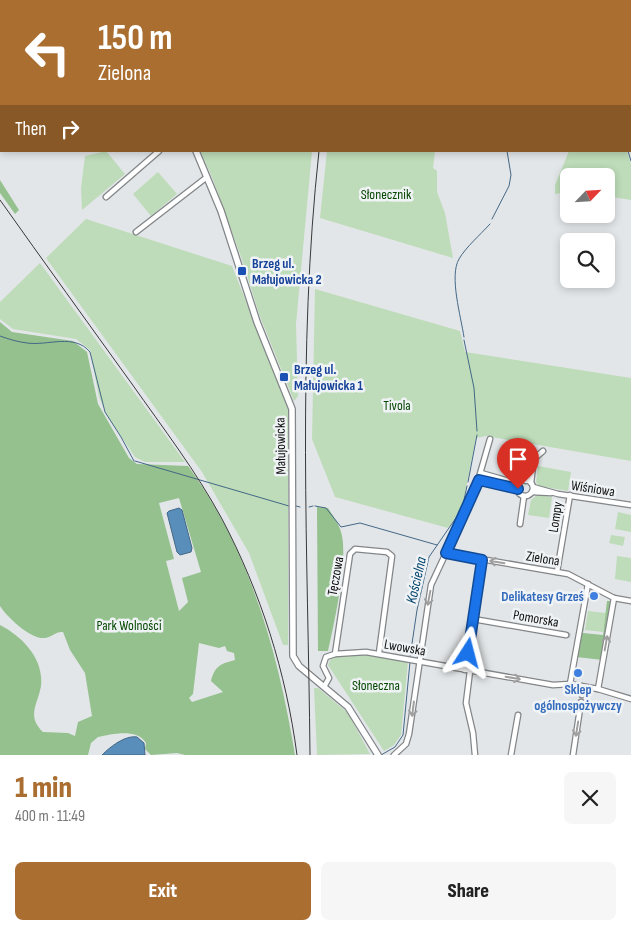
<!DOCTYPE html>
<html lang="en">
<head>
<meta charset="utf-8">
<style>
	:root { --surface:#fff; --page:#f6f6f6; --text:#222; --muted:#767676; --accent:#aa6e30 }
	body { margin:0; font-family:"Sofia Sans Condensed",sans-serif; background:var(--page); color:var(--text); height:100vh; display:flex; flex-direction:column; font-size:19px; white-space:nowrap }
	* { box-sizing:border-box; margin:0 }
	p { font-size:16px; color:var(--muted) }
	.icon { flex:none; width:28px; height:28px; fill:none; stroke:currentColor; stroke-width:2; stroke-linecap:round; stroke-linejoin:round }
	.map { position:relative; height:755px; overflow:hidden }
	.side { display:flex; flex-direction:column; background:var(--surface); flex:1 }
	.side>* { flex:none }
	.hud { position:absolute; left:0px; top:0px; width:631px; height:152px; box-shadow:0 2px 8px #0003; background:#aa6e30; color:#fff; overflow:hidden }
	.needle { width:32px; rotate:65deg }
	.tools { position:absolute; left:560px; top:168px; display:grid; gap:10px }
	.tools a { display:grid; place-items:center; width:55px; height:55px; border-radius:8px; background:var(--surface); box-shadow:0 2px 8px #0003; font-size:25px }
	.pin { position:absolute; display:grid; place-items:center; width:42px; height:42px; color:#fff; margin:-51px -21px; border-radius:50% 50% 50% 0; rotate:-45deg; box-shadow:0 0 5px #0007 }
	.pin .icon { rotate:45deg }
	.me { position:absolute; width:55px; margin:-28px; rotate:9deg; stroke-linejoin:round; filter:drop-shadow(0 0 4px #0008) }
	.turn { display:flex; align-items:center; gap:18px; height:105px; padding:0 15px; font-size:22px }
	.turn .icon { width:65px; height:65px; stroke-width:2.5 }
	.turn b { display:block; font-size:35px; line-height:42px }
	.then { display:flex; align-items:center; height:48px; padding:0 15px; background:#0003; gap:10px; font-size:19px }
	.round { display:grid; place-items:center; flex:none; width:52px; height:52px; border-radius:8px; background:var(--page) }
	.headline { display:flex; align-items:center; justify-content:space-between; height:85px; padding:0 15px }
	h1 { font-size:30px; font-weight:800; line-height:38px; color:var(--accent) }
	.cta { display:flex; gap:10px; margin-top:auto; padding:10px 15px }
	.cta a { flex:1; height:58px; border-radius:8px; background:var(--accent); color:#fff; font-size:20px; font-weight:800; line-height:58px; text-align:center }
	.cta a+a { background:var(--page); color:var(--text) }
	.map>svg:first-child { display:block }
</style>
</head>
<body>
<div class="map">
<svg width="631" height="755" viewBox="0 0 631 755">
	<rect width="100%" height="100%" fill="#e3e6e8"/>
	<!-- green -->
	<g fill="#bedcb9">
		<path d="M 241,0 L 329,0 L 245,1 Z"/>
		<path d="M 349,0 L 456,0 L 348,1 Z"/>
		<path d="M 106,151 L 125,174 L 82,210 L 81,188 L 85,156 Z"/>
		<path d="M 200,151 L 312,151 L 296,324 L 298,396 L 295,400 L 294,401 L 259,314 L 244,265 L 212,177 Z"/>
		<path d="M 327,151 L 435,151 L 433,168 L 437,171 L 437,192 L 445,213 L 453,258 L 320,218 Z"/>
		<path d="M 569,151 L 627,151 L 631,164 L 631,200 L 606,196 L 606,176 L 569,176 L 569,192 L 555,194 L 555,185 Z"/>
		<path d="M 158,172 L 177,194 L 151,216 L 133,194 Z"/>
		<path d="M 86,219 L 232,266 L 288,408 L 288,645 L 283,645 L 249,553 L 202,472 L 46,258 Z"/>
		<path d="M 40,263 L 185,462 L 145,462 L 135,457 L 108,417 L 99,397 L 90,350 L 76,339 L 13,329 L 0,319 L 0,302 Z"/>
		<path d="M 315,289 L 460,331 L 465,352 L 631,378 L 631,461 L 486,436 L 476,438 L 462,508 L 448,528 L 335,497 L 312,439 Z"/>
		<path d="M 508,456 L 528,458 L 526,473 L 515,480 L 505,476 Z"/>
		<path d="M 538,466 L 571,472 L 568,491 L 539,486 L 536,482 Z"/>
		<path d="M 537,495 L 552,497 L 549,518 L 528,515 L 531,500 Z"/>
		<path d="M 618,512 L 631,515 L 631,532 L 615,529 Z"/>
		<path d="M 611,535 L 625,537 L 623,546 L 609,543 Z"/>
		<path d="M 617,556 L 631,558 L 631,582 L 615,579 Z"/>
		<path d="M 588,611 L 606,613 L 603,632 L 585,630 Z"/>
		<path d="M 361,654 L 378,654 L 408,661 L 401,735 L 394,745 L 384,751 L 328,665 L 331,658 Z"/>
		<path d="M 314,688 L 318,688 L 348,713 L 370,754 L 317,755 Z"/>
	</g>
	<!-- forest -->
	<g fill="#94c18d" fill-rule="evenodd">
		<path d="M 0,0 L 13,1 L 1,1 L 0,86 Z"/>
		<path d="M 0,180 L 19,210 L 15,214 L 0,193 Z"/>
		<path d="M 0,322 L 12,332 L 73,341 L 87,352 L 98,404 L 129,458 L 137,464 L 188,466 C 250,551 278,652 295,755 L 185,755 L 177,753 L 151,755 L 145,749 L 146,743 C 137,728 112,734 98,737 L 91,743 L 88,755 L 0,755 L 0,625 C 23,637 44,659 41,686 C 38,704 26,716 43,732 L 68,733 L 75,736 L 78,722 L 92,716 L 85,673 L 70,650 L 63,632 C 56,631 52,637 45,638 C 31,640 7,617 0,606 ZM 179,498 L 201,572 L 182,578 L 188,602 L 179,611 L 166,561 L 174,559 L 159,503 ZM 199,643 L 219,648 L 225,646 L 227,651 L 234,653 L 235,660 C 220,664 215,666 211,681 L 223,692 L 192,702 L 189,698 L 193,694 Z"/>
		<path d="M 317,507 L 328,508 C 333,516 339,524 341,532 C 349,557 334,624 328,651 L 318,651 Z"/>
		<path d="M 585,599 L 588,600 L 583,633 L 603,635 L 607,601 L 611,601 L 603,660 L 576,657 Z"/>
	</g>
	<!-- water -->
	<g fill="#598eba" stroke="#436887">
		<path d="M 179,508 L 182,510 L 192,548 L 191,552 L 180,555 L 177,552 L 167,513 L 169,511 Z"/>
		<path d="M 137,737 L 144,743 L 145,755 L 102,755 C 110,747 125,735 137,737 Z"/>
	</g>
	<g fill="none" stroke-linecap="round" stroke-linejoin="round">
		<!-- stream -->
		<g stroke="#436887" stroke-width="1">
			<path d="M 500,1 L 500,0"/>
			<path d="M 563,1 L 564,0"/>
			<path d="M 628,151 L 631,161"/>
			<path d="M 492,219 L 509,186 L 511,175 L 507,151"/>
			<path d="M 0,336 C 8,339 18,342 27,343 C 48,346 74,333 90,352 L 105,412 L 121,437 L 134,461"/>
			<path d="M 464,337 C 461,317 449,276 459,259 C 466,247 480,235 490,224"/>
			<path d="M 464,340 L 474,388 L 477,431"/>
			<path d="M 135,461 L 289,506"/>
			<path d="M 468,482 L 477,435"/>
			<path d="M 296,506 L 300,507"/>
			<path d="M 315,506 L 326,508 L 341,527 L 360,523 L 437,545"/>
			<path d="M 309,507 L 313,506"/>
			<path d="M 410,657 L 417,610 L 429,557 L 462,509 L 467,486"/>
			<path d="M 381,755 L 395,747 L 403,735 L 410,662"/>
		</g>
		<!-- minor-tunnel -->
		<path stroke="#c3c6c8" stroke-width="4.5" stroke-dasharray="4.5 2" stroke-linecap="butt" d="M 566,635 L 572,636"/>
		<defs>
			<g id="minor">
				<path d="M 96,0 L 96,1"/>
				<path d="M 152,0 L 152,1"/>
				<path d="M 106,197 L 159,151"/>
				<path d="M 136,232 L 207,177"/>
				<path d="M 481,473 L 519,484"/>
				<path d="M 479,480 L 518,489"/>
				<circle cx="525" cy="488" r="8"/>
				<path d="M 526,481 L 535,458 L 543,451"/>
				<path d="M 531,483 L 533,466"/>
				<path d="M 533,487 L 558,494 L 631,505"/>
				<path d="M 532,492 L 551,493"/>
				<path d="M 520,524 L 524,496"/>
				<path d="M 446,553 L 568,574 L 614,598 L 631,601"/>
				<path d="M 557,572 L 570,495"/>
				<path d="M 473,619 L 566,635"/>
				<path d="M 335,654 L 350,554 L 355,549 L 387,552 L 392,556 L 379,653"/>
				<path d="M 465,670 L 482,560"/>
				<path d="M 470,671 L 466,703 L 473,733 L 475,755"/>
				<path d="M 570,684 L 588,584"/>
				<path d="M 324,687 L 329,678 L 323,666 L 326,657 L 335,654 L 366,652 L 553,685 L 570,684 L 598,689 L 631,699"/>
				<path d="M 598,689 L 614,598"/>
				<path d="M 582,695 L 584,687"/>
				<path d="M 394,755 L 406,744 L 409,734 L 431,585 L 475,491 L 490,439"/>
				<path d="M 511,755 L 518,715"/>
				<path d="M 573,755 L 581,702"/>
			</g>
			<path id="tertiary" d="M 196,151 L 221,211 L 257,322 L 292,409 L 293,656 L 299,666 L 348,707 L 378,755"/>
		</defs>
		<!-- minor casing -->
		<use href="#minor" stroke="#838688" stroke-width="7"/>
		<!-- tertiary casing -->
		<use href="#tertiary" stroke="#838688" stroke-width="8"/>
		<!-- minor -->
		<use href="#minor" stroke="#fff" stroke-width="4.5"/>
		<!-- tertiary -->
		<use href="#tertiary" stroke="#fff" stroke-width="5.5"/>
		<!-- rail -->
		<g stroke="#373839" stroke-width="1">
			<path d="M 340,1 L 340,0"/>
			<path d="M 0,200 C 44,262 88,323 132,384 C 163,428 196,471 222,519 C 261,593 286,672 297,755"/>
			<path d="M 310,755 C 308,553 297,352 319,151"/>
		</g>
	</g>
	<!-- one-way arrows -->
	<defs><path id="oneway-shaft" d="M-6 0H5M1.5-3L5.5 0L1.5 3" fill="none" stroke-width="1.6" stroke-linecap="round" stroke-linejoin="round" transform="scale(1.25)"/></defs>
	<g stroke="#9f9fa0">
		<use href="#oneway-shaft" transform="translate(497 562) rotate(-171)"/>
		<use href="#oneway-shaft" transform="translate(429 598) rotate(101)"/>
		<use href="#oneway-shaft" transform="translate(606 643) rotate(-80)"/>
		<use href="#oneway-shaft" transform="translate(513 678) rotate(10)"/>
		<use href="#oneway-shaft" transform="translate(413 709) rotate(97)"/>
		<use href="#oneway-shaft" transform="translate(577 729) rotate(99)"/>
	</g>
	<g fill="none" stroke-linecap="round" stroke-linejoin="round">
		<defs>
			<path id="route" d="M 468,653 L 482,560 L 446,553 L 479,480 L 518,489"/>
		</defs>
		<!-- route casing -->
		<use href="#route" stroke="#114b97" stroke-width="12"/>
		<!-- route -->
		<use href="#route" stroke="#1a73e8" stroke-width="9"/>
	</g>
	<!-- markers -->
	<g fill="#1a4fb4" stroke="#f0f3f5" stroke-width="2">
		<rect x="237" y="266" width="10" height="10" rx="2.5"/>
		<rect x="279" y="372" width="10" height="10" rx="2.5"/>
	</g>
	<g fill="#3f7fe0" stroke="#f0f3f5" stroke-width="2">
		<circle cx="594" cy="596" r="5"/>
		<circle cx="578" cy="673" r="5"/>
	</g>
	<g text-anchor="middle" stroke-width="5" stroke-linejoin="round" paint-order="stroke">
		<!-- park labels -->
		<g font-size="14" fill="#054700" stroke="#f0f3f5">
			<text x="386" y="199">Słonecznik</text>
			<text x="397" y="410">Tivola</text>
			<text x="129" y="630">Park Wolności</text>
			<text x="376" y="690">Słoneczna</text>
		</g>
		<!-- transit labels -->
		<g font-size="14" font-weight="bold" fill="#164399" stroke="#f0f3f5" text-anchor="start">
			<text x="252" y="268">Brzeg ul.<tspan x="252" dy="16">Małujowicka 2</tspan></text>
			<text x="294" y="374">Brzeg ul.<tspan x="294" dy="16">Małujowicka 1</tspan></text>
		</g>
		<!-- street labels -->
		<g font-size="14" fill="#0f1011" stroke="#f0f3f5">
			<text transform="translate(280 446) rotate(-91)" y="5">Małujowicka</text>
			<text transform="translate(593 488) rotate(9)" y="5">Wiśniowa</text>
			<text transform="translate(555 517) rotate(-81)" y="5">Lompy</text>
			<text transform="translate(543 558) rotate(9)" y="5">Zielona</text>
			<text transform="translate(335 576) rotate(-80)" y="5">Tęczowa</text>
			<text transform="translate(536 618) rotate(10)" y="5">Pomorska</text>
			<text transform="translate(405 647) rotate(10)" y="5">Lwowska</text>
		</g>
		<!-- shop labels -->
		<g font-size="14" font-weight="bold" fill="#366cbe" stroke="#f0f3f5" text-anchor="end">
			<text x="584" y="601">Delikatesy Grześ</text>
			<text x="578" y="694" text-anchor="middle">Sklep<tspan x="578" dy="16">ogólnospożywczy</tspan></text>
		</g>
		<!-- water labels -->
		<g font-size="15" font-style="italic" fill="#00436d" stroke="#f0f3f5">
			<text transform="translate(416 580) rotate(-77)" y="5">Kościelna</text>
		</g>
	</g>
</svg>
<div class="tools">
<a><svg class="needle" viewBox="-14 -14 28 28"><path d="M0-13l5 13h-10z" fill="#e53935"/><path d="M0 13l5-13h-10z" fill="#767676"/></svg></a>
<a><svg class="icon" aria-label="search" viewBox="0 0 24 24"><circle cx="10" cy="10" r="6"/><path d="M15 15l6 6"/></svg></a>
</div>
<div class="pin" style="left:518px;top:489px;background:#d93025"><svg class="icon" aria-label="arrive" viewBox="0 0 24 24"><path d="M6 21V4h12l-3 4 3 4H6"/></svg></div>
<svg class="me" style="left:468px;top:653px" viewBox="-20 -20 40 40"><path d="M0-17L14 15 0 8-14 15z" fill="#1a73e8" stroke="#fff" stroke-width="4"/></svg>
<div class="hud">
<div class="turn"><svg class="icon" aria-label="left" viewBox="0 0 24 24"><path d="M17 20v-9H6M10 6l-5 5 5 5"/></svg><div><b>150 m</b>Zielona</div></div>
<div class="then">Then<svg class="icon" aria-label="right" viewBox="0 0 24 24"><path d="M7 20v-9h11M14 6l5 5-5 5"/></svg></div>
</div>
</div>
<section class="side">
<div class="headline"><div><h1>1 min</h1><p>400 m · 11:49</p></div><a class="round"><svg class="icon" aria-label="close" viewBox="0 0 24 24"><path d="M6 6l12 12M18 6L6 18"/></svg></a></div>
<div class="cta"><a>Exit</a><a>Share</a></div>
</section>
</body>
</html>
